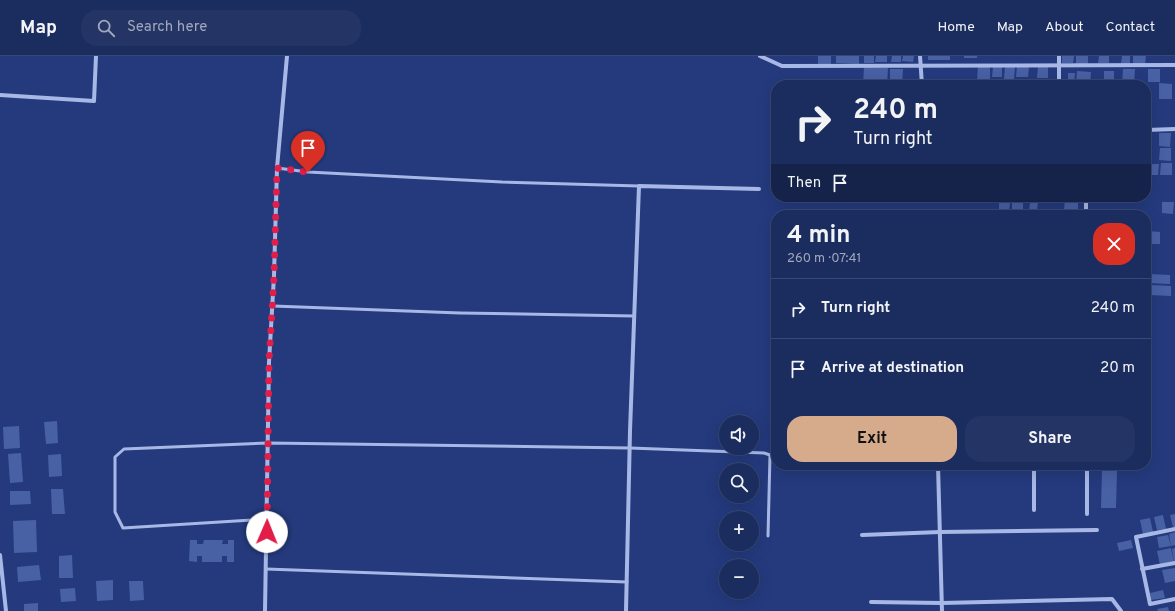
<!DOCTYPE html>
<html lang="en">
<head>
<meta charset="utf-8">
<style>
	:root { --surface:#1b2c5e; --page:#243464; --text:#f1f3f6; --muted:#a0a7bc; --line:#394873; --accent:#d6ab8b }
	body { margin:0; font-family:Overpass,sans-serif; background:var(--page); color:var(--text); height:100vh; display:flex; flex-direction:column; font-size:15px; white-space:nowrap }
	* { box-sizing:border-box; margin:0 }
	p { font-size:13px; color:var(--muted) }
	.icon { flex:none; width:22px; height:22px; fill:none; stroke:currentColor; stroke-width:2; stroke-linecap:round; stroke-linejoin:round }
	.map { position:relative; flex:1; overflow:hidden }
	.drawer { position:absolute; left:771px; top:154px; width:380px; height:260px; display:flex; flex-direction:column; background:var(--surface); border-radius:16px; box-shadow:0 4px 16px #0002,0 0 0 1px var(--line) }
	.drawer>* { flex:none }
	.banner { position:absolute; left:771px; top:24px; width:380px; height:122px; border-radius:16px; box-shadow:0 4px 16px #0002,0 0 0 1px var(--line); background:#1b2c5e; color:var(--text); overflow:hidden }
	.buttons { position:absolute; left:719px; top:359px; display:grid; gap:8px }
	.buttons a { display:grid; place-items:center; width:40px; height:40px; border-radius:50%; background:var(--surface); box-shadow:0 4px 16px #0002,0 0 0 1px var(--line); font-size:20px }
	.pin { position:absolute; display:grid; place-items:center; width:34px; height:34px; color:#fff; margin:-41px -17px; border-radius:50% 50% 50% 0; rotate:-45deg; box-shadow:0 0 4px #0007 }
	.pin .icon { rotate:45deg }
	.me { position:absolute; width:44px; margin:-22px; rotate:1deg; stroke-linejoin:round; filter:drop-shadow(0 0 3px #0008) }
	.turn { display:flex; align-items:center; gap:14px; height:84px; padding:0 16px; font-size:18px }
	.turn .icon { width:52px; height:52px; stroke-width:2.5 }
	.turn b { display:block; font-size:28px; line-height:34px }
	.then { display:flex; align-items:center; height:38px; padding:0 16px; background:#0003; gap:8px; font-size:15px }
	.round { display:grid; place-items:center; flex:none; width:42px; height:42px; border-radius:16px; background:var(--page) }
	.head { display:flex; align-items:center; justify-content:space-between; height:68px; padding:0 16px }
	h1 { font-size:24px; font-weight:700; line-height:30px }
	.cta { display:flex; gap:8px; margin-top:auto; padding:8px 16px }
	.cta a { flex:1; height:46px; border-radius:16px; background:var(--accent); color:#111; font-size:16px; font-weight:700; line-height:46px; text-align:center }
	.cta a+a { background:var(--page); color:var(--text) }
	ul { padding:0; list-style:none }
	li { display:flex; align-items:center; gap:12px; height:60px; padding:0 16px; border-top:1px solid var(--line) }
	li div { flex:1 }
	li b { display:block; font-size:15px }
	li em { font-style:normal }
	header { display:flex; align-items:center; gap:24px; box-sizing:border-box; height:56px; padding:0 20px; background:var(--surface); border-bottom:1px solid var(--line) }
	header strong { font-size:19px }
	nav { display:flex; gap:22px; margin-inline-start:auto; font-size:14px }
	.search { width:280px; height:36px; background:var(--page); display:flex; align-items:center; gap:10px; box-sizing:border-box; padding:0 14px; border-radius:16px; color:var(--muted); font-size:15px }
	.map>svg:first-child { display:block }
</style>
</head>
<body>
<header>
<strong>Map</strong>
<div class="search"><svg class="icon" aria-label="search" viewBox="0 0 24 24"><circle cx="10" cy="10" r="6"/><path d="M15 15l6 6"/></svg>Search here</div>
<nav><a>Home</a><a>Map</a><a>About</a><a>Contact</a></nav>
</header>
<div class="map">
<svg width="1175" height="555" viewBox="0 0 1175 555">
	<rect width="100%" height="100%" fill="#243a7d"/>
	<!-- building -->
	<g fill="#4860a4">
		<rect x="818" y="0" width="13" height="8"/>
		<path d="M 836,0 L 859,0 L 859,8 L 836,7 Z"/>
		<rect x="864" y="0" width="10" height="7"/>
		<path d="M 876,0 L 887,0 L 887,6 L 875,6 Z"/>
		<path d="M 892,0 L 901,0 L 901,6 L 891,6 Z"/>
		<path d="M 903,0 L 914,0 L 913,6 L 902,5 Z"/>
		<rect x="928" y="0" width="22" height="4"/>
		<rect x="964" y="0" width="13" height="2"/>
		<path d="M 1062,0 L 1074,0 L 1073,7 L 1062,7 Z"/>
		<rect x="1076" y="0" width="12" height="8"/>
		<path d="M 1099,0 L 1109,0 L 1109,7 L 1098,7 Z"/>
		<path d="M 1122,0 L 1130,0 L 1130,8 L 1121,8 Z"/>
		<path d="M 1133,0 L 1146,0 L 1145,9 L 1133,8 Z"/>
		<path d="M 978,10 L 990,11 L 990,25 L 977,25 Z"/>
		<path d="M 1005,10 L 1015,11 L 1014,23 L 1004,23 Z"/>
		<path d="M 1017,10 L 1029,11 L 1028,21 L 1016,21 Z"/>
		<path d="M 864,11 L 888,12 L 887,29 L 863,29 Z"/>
		<path d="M 993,11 L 1002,11 L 1002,21 L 992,21 Z"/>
		<path d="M 1038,11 L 1048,11 L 1048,22 L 1037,22 Z"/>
		<path d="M 890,13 L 903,13 L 902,29 L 890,29 Z"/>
		<path d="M 1123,13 L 1135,13 L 1134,29 L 1122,29 Z"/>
		<rect x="1148" y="13" width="12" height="13"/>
		<path d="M 1077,15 L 1091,16 L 1090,29 L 1076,29 Z"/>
		<rect x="1104" y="15" width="10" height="13"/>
		<path d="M 1068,17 L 1075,17 L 1074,28 L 1068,28 Z"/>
		<path d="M 1043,23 L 1054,24 L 1053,29 L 1043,29 Z"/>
		<rect x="976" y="26" width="15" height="3"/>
		<path d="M 1159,27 L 1172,28 L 1172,43 L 1159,43 Z"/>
		<path d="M 1159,77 L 1171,77 L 1170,91 L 1159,90 Z"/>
		<path d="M 1160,92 L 1171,92 L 1171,105 L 1159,104 Z"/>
		<path d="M 1161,107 L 1172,107 L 1172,119 L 1160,119 Z"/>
		<path d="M 1148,108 L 1159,108 L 1158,119 L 1147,119 Z"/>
		<path d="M 1065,141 L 1078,141 L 1078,156 L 1064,155 Z"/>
		<rect x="1012" y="145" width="11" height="12"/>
		<path d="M 1030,145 L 1038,145 L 1037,156 L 1029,156 Z"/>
		<path d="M 999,146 L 1010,147 L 1009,156 L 999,156 Z"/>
		<path d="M 1162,146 L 1174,146 L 1173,158 L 1162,157 Z"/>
		<path d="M 1148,175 L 1160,176 L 1160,188 L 1148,188 Z"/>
		<path d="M 1150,218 L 1170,219 L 1170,228 L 1149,227 Z"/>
		<path d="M 1151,229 L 1171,230 L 1171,240 L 1150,239 Z"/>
		<path d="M 57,365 L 58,387 L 46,388 L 44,366 Z"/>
		<path d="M 19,370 L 20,392 L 4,393 L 3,371 Z"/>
		<path d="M 21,397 L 23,426 L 10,427 L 8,398 Z"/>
		<path d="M 61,398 L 62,420 L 49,421 L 48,399 Z"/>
		<path d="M 1102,414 L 1117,414 L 1116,452 L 1101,452 Z"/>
		<path d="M 51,433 L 63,433 L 65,458 L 52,458 Z"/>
		<path d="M 10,435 L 30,435 L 31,448 L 10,449 Z"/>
		<path d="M 1175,458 L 1175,471 L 1173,471 L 1170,459 Z"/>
		<path d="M 1163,459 L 1166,473 L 1157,474 L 1154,461 Z"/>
		<path d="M 1150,462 L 1153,476 L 1143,478 L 1140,464 Z"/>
		<path d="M 36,464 L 37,496 L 14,497 L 13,465 Z"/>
		<path d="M 1175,476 L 1175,489 L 1171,490 L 1169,478 Z"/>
		<path d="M 1168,479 L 1171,490 L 1159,492 L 1157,481 Z"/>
		<path d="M 190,484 L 197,484 L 197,488 L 203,488 L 204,484 L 223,484 L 222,488 L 228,488 L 228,484 L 234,484 L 234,506 L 227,506 L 227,500 L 222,500 L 222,506 L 202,506 L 202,500 L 197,500 L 197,506 L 189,505 Z"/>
		<path d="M 1131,484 L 1133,492 L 1119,495 L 1117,487 Z"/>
		<path d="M 1171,492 L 1174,506 L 1160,509 L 1157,495 Z"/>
		<path d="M 1175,492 L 1175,506 L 1174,506 L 1172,493 Z"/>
		<path d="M 72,499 L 73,522 L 59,522 L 59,500 Z"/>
		<path d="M 39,509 L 41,524 L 18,526 L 17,511 Z"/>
		<path d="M 1175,512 L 1175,525 L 1165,527 L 1162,514 Z"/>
		<path d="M 113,524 L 113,544 L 97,545 L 96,525 Z"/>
		<path d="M 129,525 L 143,525 L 144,544 L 130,545 Z"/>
		<path d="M 75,532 L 76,545 L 61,546 L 60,533 Z"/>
		<path d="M 1163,534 L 1165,542 L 1151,544 L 1150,537 Z"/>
		<path d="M 38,547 L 38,555 L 24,555 L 24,548 Z"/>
		<path d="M 1168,551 L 1169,555 L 1158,555 L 1157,553 Z"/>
	</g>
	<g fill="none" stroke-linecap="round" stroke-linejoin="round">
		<!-- service -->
		<g stroke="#a8b8e6" stroke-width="3">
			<path d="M 277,112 L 308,116 L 502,126 L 639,130"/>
			<path d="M 273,250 L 460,257 L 634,260"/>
			<path d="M 267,463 L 123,472 L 115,456 L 115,401 L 124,393 L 268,387 L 630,392 L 764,397 L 770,399 L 768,480"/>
			<path d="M 266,513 L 627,526"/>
		</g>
		<!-- minor -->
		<g stroke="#a8b8e6" stroke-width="4">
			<path d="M 760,0 L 782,10 L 1175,9"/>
			<path d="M 920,0 L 922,29"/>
			<path d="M 1059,0 L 1059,29"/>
			<path d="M 0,39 L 94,45 L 96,0"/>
			<path d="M 1146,74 L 1175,73"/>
			<path d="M 1086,141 L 1086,159"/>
			<path d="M 1031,159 L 1031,157 L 1086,157"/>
			<path d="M 938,409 L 942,555"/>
			<path d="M 1034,409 L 1034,454"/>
			<path d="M 1087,409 L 1087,458"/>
			<path d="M 1175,473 L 1136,481 L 1150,548 L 1175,543"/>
			<path d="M 862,479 L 940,476 L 1097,474"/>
			<path d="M 0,499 L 6,555"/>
			<path d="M 1142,513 L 1175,507"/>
			<path d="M 871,546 L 942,547 L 1112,543 L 1121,555"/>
			<path d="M 265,555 L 269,306 L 274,220 L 277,112 L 287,0"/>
			<path d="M 626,555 L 630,375 L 639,130 L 759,133"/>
		</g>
	</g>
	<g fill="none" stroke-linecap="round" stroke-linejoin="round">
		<!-- route -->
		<path stroke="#e11d48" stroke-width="7" stroke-dasharray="0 12.6" d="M 267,476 L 269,306 L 274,220 L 277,112 L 308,116"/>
	</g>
</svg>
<div class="buttons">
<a><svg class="icon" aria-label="sound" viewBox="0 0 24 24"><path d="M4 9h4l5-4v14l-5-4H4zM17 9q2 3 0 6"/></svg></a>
<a><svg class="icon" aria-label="search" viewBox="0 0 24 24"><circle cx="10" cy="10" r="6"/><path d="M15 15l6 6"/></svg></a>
<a>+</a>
<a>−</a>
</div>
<div class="pin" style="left:308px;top:116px;background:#d93025"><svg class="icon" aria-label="arrive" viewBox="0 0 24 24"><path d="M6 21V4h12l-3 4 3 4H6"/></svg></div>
<svg class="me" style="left:267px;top:476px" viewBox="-20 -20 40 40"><circle r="19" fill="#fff"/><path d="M0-13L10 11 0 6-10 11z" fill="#e11d48"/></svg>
<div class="banner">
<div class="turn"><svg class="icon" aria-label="right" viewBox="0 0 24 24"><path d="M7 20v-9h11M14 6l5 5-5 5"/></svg><div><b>240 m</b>Turn right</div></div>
<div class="then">Then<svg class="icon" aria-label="arrive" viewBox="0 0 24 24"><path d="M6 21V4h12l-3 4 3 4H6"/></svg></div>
</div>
<section class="drawer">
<div class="head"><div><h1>4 min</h1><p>260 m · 07:41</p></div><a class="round" style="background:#d93025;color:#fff"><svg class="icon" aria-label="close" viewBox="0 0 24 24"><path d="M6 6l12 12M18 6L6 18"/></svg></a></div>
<ul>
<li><svg class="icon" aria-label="right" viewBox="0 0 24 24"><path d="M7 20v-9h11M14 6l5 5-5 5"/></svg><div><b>Turn right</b></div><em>240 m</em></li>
<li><svg class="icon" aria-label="arrive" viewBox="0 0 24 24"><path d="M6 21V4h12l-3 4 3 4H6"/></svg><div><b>Arrive at destination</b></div><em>20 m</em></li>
</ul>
<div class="cta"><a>Exit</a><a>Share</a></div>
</section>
</div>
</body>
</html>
